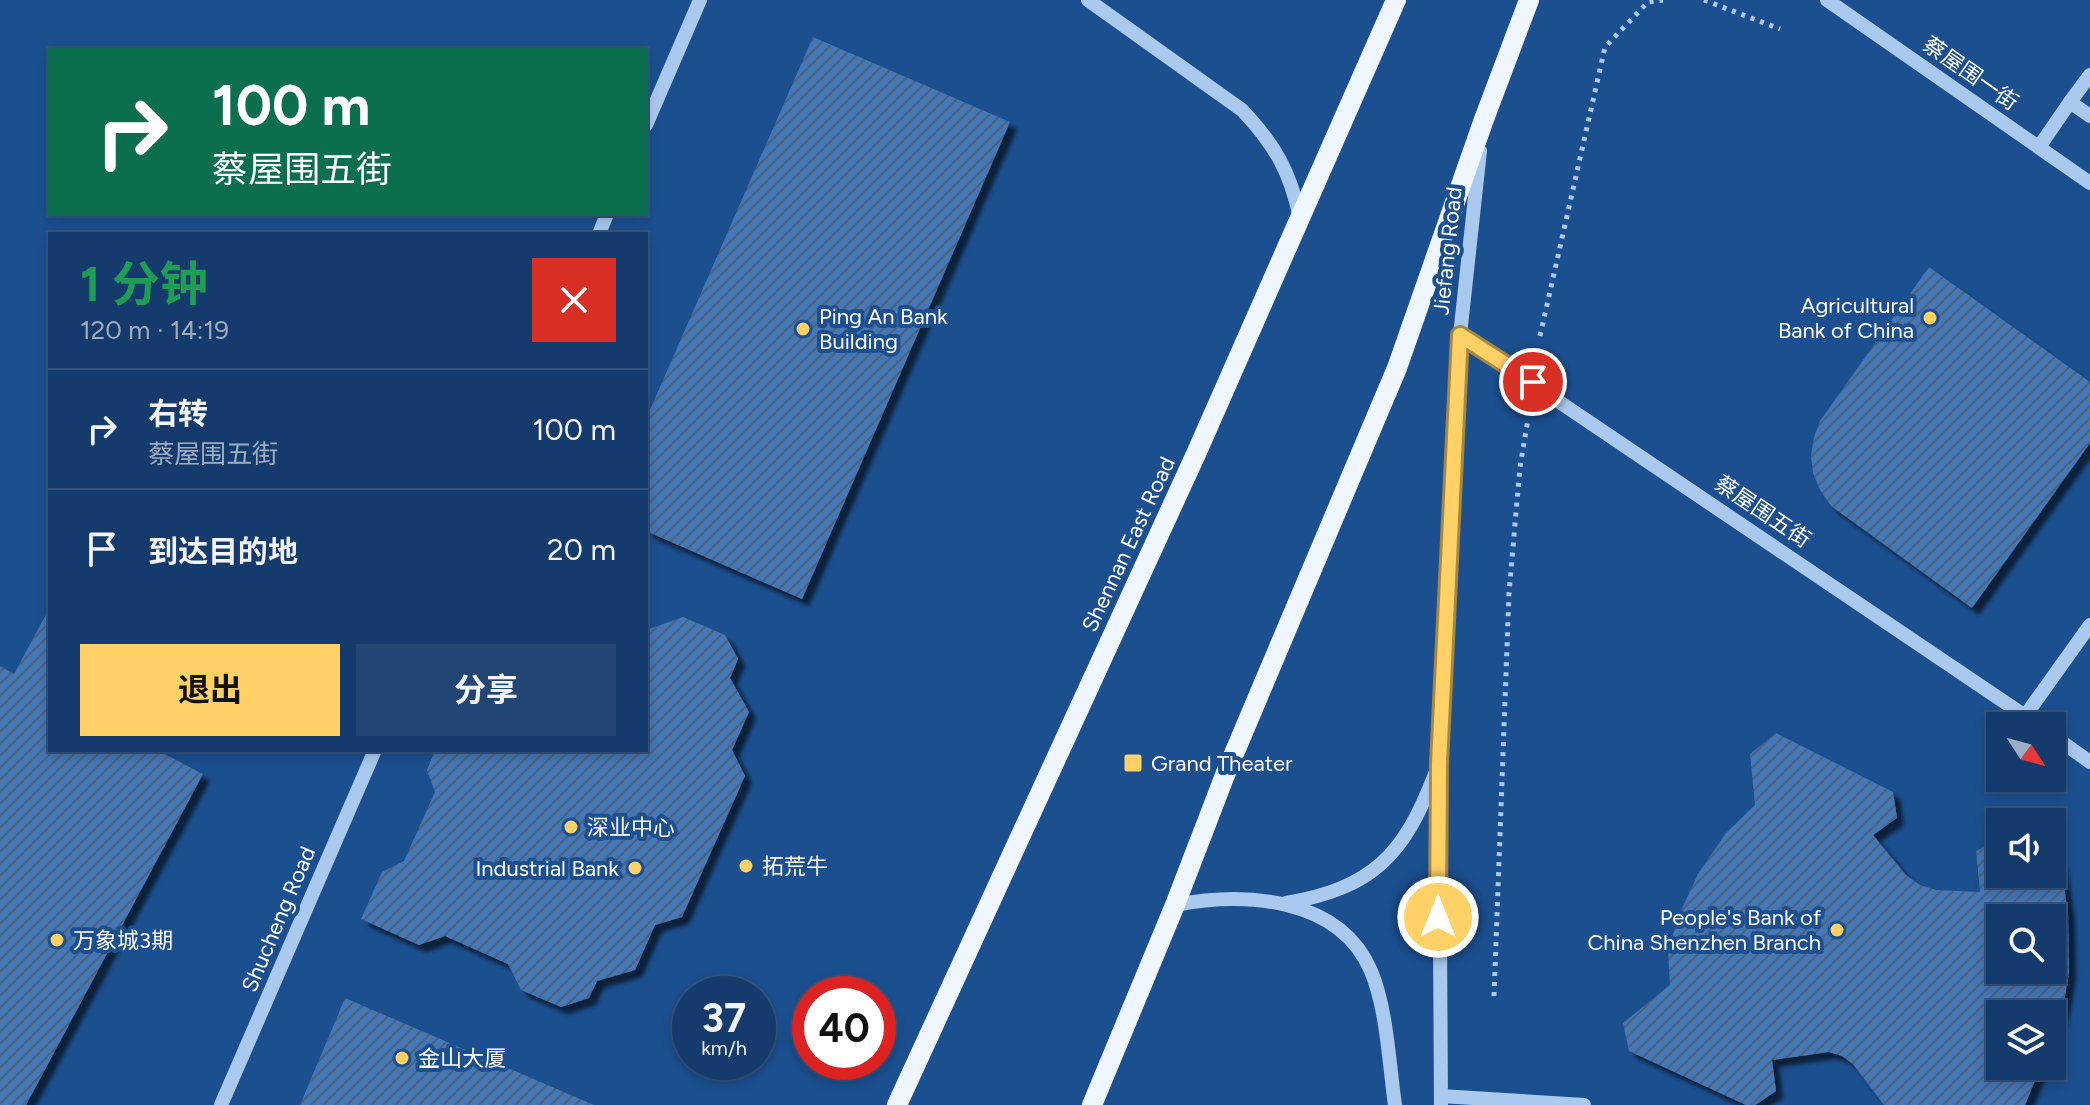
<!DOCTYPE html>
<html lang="zh">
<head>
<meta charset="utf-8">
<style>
	:root { --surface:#143b6b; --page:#214673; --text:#f1f3f6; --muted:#9dadc1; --line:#33557e; --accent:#ffd166 }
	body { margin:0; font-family:Figtree,"Noto Sans SC",sans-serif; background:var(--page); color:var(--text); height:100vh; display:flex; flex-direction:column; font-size:30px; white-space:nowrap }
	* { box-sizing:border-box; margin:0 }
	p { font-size:26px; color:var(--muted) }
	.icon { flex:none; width:44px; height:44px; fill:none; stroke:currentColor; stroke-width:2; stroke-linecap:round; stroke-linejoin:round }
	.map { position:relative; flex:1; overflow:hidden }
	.details { position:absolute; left:48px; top:232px; width:600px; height:520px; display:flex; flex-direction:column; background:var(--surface); border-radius:0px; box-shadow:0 4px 12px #0003,0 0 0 2px var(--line) }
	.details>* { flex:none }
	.banner { position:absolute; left:48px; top:48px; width:600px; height:168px; border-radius:0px; box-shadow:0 4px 12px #0003,0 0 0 2px var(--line); background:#0b6e4f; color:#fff; overflow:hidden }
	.needle { width:52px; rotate:126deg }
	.controls { position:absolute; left:1986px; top:712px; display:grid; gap:16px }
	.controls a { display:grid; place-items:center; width:80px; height:80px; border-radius:0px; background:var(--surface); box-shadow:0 4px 12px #0003,0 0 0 2px var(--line); font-size:40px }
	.speed { position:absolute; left:672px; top:976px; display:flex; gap:16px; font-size:40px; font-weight:700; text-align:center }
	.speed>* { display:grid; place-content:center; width:104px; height:104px; border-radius:50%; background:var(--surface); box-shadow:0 4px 12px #0003,0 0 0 2px var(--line); line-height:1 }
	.speed small { font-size:20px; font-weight:400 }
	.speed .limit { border:12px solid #d22; background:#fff; color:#111 }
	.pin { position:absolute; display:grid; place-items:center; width:68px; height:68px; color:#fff; margin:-34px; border:4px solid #fff; border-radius:50%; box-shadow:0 2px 8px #0007 }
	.me { position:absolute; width:88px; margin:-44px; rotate:0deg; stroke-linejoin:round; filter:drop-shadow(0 0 6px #0008) }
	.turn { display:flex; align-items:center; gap:28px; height:168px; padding:0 32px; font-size:36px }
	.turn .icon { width:104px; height:104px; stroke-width:2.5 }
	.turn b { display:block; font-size:56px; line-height:68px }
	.round { display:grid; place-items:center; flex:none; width:84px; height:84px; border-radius:0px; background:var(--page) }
	.head { display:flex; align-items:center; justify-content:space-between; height:136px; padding:0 32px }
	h1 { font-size:48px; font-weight:700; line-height:60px; color:#1e9e55 }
	.primary-button { display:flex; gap:16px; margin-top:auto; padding:16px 32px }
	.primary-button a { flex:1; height:92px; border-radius:0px; background:var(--accent); color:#111; font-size:32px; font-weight:700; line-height:92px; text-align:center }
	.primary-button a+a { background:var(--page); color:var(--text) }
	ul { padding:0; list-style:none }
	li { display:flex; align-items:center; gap:24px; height:120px; padding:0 32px; border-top:2px solid var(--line) }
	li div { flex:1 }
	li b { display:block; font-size:30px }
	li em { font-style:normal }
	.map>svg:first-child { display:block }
</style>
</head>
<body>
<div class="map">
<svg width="2090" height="1105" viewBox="0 0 2090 1105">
	<defs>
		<pattern id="building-hatch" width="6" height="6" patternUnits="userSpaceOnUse" patternTransform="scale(2)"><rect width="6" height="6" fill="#4478b7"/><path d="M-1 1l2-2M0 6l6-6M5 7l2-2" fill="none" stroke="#486282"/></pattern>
		<filter id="shadow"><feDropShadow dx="7" dy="7" stdDeviation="2" flood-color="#0009"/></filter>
	</defs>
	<rect width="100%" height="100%" fill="#1b4f8f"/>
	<!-- building -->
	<g fill="url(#building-hatch)" fill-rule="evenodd" filter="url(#shadow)">
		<path d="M 813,37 L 1010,122 L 802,599 L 646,531 L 646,419 Z"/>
		<path d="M 1929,267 L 2090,382 L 2090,443 L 1972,608 L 1831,506 L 1820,490 L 1813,473 L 1811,456 L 1814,437 L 1820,421 Z"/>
		<path d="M 50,607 L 50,750 L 157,750 L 203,774 L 26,1105 L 0,1105 L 0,666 L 14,674 Z"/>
		<path d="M 683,617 L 725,635 L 738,659 L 730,678 L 749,712 L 732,750 L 745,776 L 682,917 L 655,925 L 635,970 L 597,981 L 589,998 L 561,1007 L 521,990 L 508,964 L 445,936 L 419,945 L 361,919 L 382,872 L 404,861 L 435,792 L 427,770 L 435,750 L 646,750 L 646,630 Z"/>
		<path d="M 1776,733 L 1893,792 L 1897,818 L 1873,835 L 1906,875 L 1920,885 L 1936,890 L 1980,892 L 1976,851 L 2000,839 L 2000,874 L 2052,874 L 2052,857 L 2060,861 L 2068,913 L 2069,972 L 2064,1002 L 2052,1044 L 2052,1014 L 2000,1014 L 2000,1066 L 2041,1066 L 2025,1105 L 1884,1105 L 1853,1064 L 1842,1056 L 1829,1052 L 1772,1060 L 1776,1091 L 1755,1105 L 1746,1105 L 1629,1051 L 1623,1023 L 1670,985 L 1668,951 L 1679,915 L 1698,874 L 1726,833 L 1755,805 L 1750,754 ZM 2000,918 L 2052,918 L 2052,970 L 2000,970 Z"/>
		<path d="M 345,998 L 466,1050 L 594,1105 L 300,1105 Z"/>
	</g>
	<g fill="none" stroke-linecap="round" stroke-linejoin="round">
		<!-- path -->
		<g stroke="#a9c9ee" stroke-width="5" stroke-dasharray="4 6" stroke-linecap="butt">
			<path d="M 1704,0 L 1780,29"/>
			<path d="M 1540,336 L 1605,47 L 1648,2 L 1663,0"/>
			<path d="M 1494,996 L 1509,593 L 1520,467 L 1528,419"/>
		</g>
		<!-- minor -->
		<g stroke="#a9c9ee" stroke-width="14">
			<path d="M 1088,0 L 1242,110 C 1275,145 1290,171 1300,218"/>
			<path d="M 1827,0 L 2090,183"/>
			<path d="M 2070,102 L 2090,75"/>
			<path d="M 646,125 L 700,0"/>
			<path d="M 2039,147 L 2070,102 L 2090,116"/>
			<path d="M 599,234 L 607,214"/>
			<path d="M 1460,335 L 2040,726"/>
			<path d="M 2025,716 L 2090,625"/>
			<path d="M 2052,735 L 2090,762"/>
			<path d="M 1286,903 C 1373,888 1404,855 1435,774"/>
			<path d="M 1175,905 C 1243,892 1339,896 1371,971 C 1387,1009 1389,1064 1395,1105"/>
			<path d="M 1441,1096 L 1584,1105"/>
			<path d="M 221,1105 L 375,750"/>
			<path d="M 1441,1105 L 1439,763 L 1460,335 L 1480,151"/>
		</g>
		<!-- major -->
		<g stroke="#f0f6ff" stroke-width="20">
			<path d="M 897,1105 L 1196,454 L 1396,0"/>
			<path d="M 1092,1105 L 1175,905 L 1225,775 L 1397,368 L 1483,122 L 1529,0"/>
		</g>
	</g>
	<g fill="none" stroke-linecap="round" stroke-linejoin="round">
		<defs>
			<path id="route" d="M 1438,917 L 1439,763 L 1460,335 L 1533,382"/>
		</defs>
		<!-- route casing -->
		<use href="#route" stroke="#a68842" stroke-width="20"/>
		<!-- route -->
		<use href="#route" stroke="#ffd166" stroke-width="14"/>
	</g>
	<!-- markers -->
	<g fill="#ffd166" stroke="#1b4f8f" stroke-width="3">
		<circle cx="1930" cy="318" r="8"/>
		<circle cx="803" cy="329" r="8"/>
		<rect x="1123" y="753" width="20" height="20" rx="4"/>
		<circle cx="571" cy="827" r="8"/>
		<circle cx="746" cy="866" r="8"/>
		<circle cx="635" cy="868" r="8"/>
		<circle cx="1837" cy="930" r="8"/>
		<circle cx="57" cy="940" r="8"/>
		<circle cx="402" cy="1058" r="8"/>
	</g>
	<g text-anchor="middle" stroke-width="8" stroke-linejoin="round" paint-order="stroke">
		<!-- street labels -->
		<g font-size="22" fill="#fff" stroke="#1b4f8f">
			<text transform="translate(1971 73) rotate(35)" y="8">蔡屋围一街</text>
			<text transform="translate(1447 251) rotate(-84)" y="8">Jiefang Road</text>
			<text transform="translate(1763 511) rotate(34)" y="8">蔡屋围五街</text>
			<text transform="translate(1128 544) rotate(-65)" y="8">Shennan East Road</text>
			<text transform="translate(278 919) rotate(-67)" y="8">Shucheng Road</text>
		</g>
		<!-- poi labels -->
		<g font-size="22" fill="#fff" stroke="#1b4f8f" text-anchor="start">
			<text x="1914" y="313" text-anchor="end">Agricultural<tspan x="1914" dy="25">Bank of China</tspan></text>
			<text x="819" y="324">Ping An Bank<tspan x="819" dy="25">Building</tspan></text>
			<text x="1151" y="771">Grand Theater</text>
			<text x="587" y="835">深业中心</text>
			<text x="762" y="874">拓荒牛</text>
			<text x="619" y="876" text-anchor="end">Industrial Bank</text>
			<text x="1821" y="925" text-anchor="end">People's Bank of<tspan x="1821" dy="25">China Shenzhen Branch</tspan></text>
			<text x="73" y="948">万象城3期</text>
			<text x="418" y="1066">金山大厦</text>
		</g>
	</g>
</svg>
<div class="controls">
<a><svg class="needle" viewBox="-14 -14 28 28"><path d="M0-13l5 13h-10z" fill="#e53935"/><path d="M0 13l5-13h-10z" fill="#9dadc1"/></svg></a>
<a><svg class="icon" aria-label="sound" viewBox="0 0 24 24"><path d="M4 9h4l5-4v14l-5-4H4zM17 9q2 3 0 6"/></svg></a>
<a><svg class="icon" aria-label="search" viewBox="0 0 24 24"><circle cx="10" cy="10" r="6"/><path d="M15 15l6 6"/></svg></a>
<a><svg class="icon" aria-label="layers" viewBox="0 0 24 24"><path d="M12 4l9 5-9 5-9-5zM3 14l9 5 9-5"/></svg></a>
</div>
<div class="speed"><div>37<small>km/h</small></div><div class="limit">40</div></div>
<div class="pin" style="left:1533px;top:382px;background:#d93025"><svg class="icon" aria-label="arrive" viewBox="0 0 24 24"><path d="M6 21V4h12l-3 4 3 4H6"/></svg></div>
<svg class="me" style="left:1438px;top:917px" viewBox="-20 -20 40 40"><circle r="17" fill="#ffd166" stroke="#fff" stroke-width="3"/><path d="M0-11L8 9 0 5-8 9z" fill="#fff"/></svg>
<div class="banner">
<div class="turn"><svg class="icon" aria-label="right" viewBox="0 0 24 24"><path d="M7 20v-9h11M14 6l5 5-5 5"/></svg><div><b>100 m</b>蔡屋围五街</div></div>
</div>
<section class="details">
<div class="head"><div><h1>1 分钟</h1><p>120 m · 14:19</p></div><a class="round" style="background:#d93025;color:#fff"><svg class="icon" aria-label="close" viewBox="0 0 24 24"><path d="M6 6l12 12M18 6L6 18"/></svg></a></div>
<ul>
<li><svg class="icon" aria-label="right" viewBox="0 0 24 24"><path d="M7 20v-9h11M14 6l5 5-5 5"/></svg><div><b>右转</b><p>蔡屋围五街</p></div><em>100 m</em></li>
<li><svg class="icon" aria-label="arrive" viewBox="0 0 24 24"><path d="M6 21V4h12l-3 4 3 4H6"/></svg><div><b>到达目的地</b></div><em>20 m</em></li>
</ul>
<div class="primary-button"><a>退出</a><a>分享</a></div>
</section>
</div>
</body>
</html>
